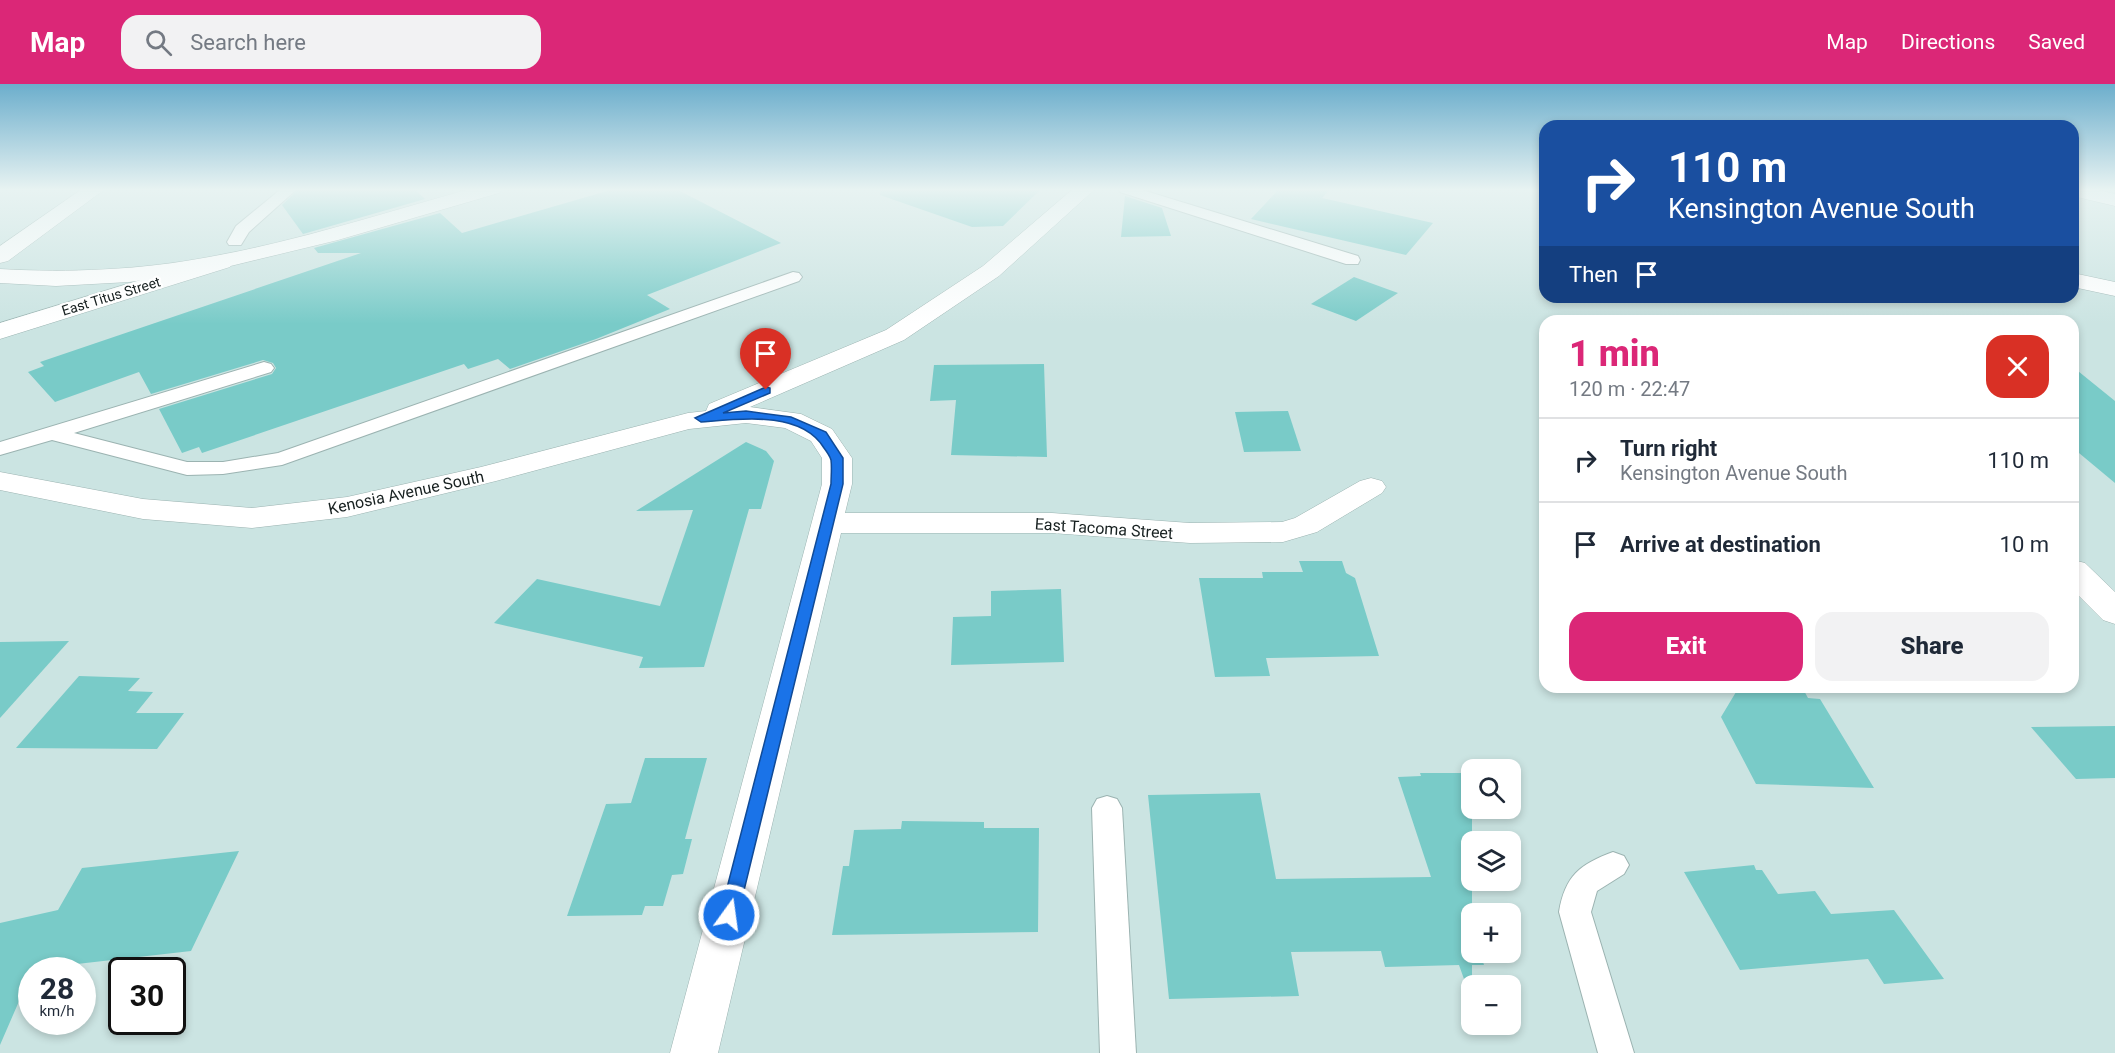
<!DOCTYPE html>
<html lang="en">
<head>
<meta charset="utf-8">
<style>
	:root { --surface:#fff; --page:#f2f2f3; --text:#1f2937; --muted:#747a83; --line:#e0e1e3; --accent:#db2777 }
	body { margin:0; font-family:Roboto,sans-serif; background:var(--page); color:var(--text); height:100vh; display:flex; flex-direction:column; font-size:22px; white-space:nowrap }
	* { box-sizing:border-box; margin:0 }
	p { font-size:20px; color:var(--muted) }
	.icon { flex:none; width:33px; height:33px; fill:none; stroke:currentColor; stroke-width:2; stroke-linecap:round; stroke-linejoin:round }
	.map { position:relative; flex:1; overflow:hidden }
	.sheet { position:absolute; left:1539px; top:231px; width:540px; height:378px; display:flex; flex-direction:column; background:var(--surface); border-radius:18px; box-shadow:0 3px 9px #0003 }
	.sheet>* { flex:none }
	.hud { position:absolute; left:1539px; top:36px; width:540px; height:183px; border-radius:18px; box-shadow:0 3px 9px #0003; background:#1a4fa0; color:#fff; overflow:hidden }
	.controls { position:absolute; left:1461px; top:675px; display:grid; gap:12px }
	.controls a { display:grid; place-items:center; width:60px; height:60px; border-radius:12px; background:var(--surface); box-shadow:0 3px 9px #0003; font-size:30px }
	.speed { position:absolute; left:18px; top:873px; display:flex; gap:12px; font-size:30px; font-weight:700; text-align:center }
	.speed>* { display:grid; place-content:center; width:78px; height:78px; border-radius:50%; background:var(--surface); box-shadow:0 3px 9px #0003; line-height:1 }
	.speed small { font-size:15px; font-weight:400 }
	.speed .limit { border:3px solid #111; border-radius:9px; background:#fff; color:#111 }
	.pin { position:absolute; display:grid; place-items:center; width:51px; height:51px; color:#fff; margin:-62px -26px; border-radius:50% 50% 50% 0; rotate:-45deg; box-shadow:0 0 6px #0007 }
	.pin .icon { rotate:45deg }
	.me { position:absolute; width:66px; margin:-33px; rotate:14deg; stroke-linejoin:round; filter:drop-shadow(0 0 4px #0008) }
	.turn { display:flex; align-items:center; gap:21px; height:126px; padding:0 30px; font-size:27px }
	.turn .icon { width:78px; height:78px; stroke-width:2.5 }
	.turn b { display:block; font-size:42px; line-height:51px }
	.then { display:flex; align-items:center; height:57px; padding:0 30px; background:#0003; gap:12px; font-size:22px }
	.round { display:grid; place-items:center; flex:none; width:63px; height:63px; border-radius:18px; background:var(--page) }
	.headline { display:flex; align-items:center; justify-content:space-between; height:102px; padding:0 30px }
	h1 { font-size:36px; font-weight:800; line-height:45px; color:var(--accent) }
	.cta { display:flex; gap:12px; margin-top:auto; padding:12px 30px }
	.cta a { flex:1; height:69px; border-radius:18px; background:var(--accent); color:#fff; font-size:24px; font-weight:800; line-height:69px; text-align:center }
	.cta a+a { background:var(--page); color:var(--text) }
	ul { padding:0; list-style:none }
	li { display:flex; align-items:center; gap:18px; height:84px; padding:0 30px; border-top:2px solid var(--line) }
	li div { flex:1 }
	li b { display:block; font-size:22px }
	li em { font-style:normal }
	header { display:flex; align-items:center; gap:36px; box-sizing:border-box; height:84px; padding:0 30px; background:var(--accent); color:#fff }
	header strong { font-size:28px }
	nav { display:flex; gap:33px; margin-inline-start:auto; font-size:21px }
	.search { width:420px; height:54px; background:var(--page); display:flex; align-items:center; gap:15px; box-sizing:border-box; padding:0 21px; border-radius:18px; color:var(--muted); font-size:22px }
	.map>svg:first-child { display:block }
</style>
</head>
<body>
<header>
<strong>Map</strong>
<div class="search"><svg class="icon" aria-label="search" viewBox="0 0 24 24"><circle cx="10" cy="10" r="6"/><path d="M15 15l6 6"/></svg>Search here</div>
<nav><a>Map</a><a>Directions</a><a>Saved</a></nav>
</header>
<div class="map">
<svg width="2115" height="969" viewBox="0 0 2115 969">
	<rect width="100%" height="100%" fill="#cbe4e2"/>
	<!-- building -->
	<g fill="#79cbc8">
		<path d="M 299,105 L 414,105 L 425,115 L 303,150 L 282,121 Z"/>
		<path d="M 614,105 L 676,105 L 781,159 L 647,211 L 670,225 L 596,255 L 510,285 L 498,275 L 468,285 L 464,280 L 202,369 L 199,363 L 182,369 L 159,325 L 272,290 L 276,284 L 273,279 L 263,276 L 151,310 L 139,288 L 55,318 L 28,288 L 44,282 L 40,278 L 361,169 L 318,169 L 314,164 L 440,129 L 462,149 Z"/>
		<path d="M 881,105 L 1041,105 L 1003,142 L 972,143 L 880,111 Z"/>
		<path d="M 1279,105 L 1330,105 L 1322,114 L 1433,139 L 1406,171 L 1251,135 Z"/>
		<path d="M 1125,112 L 1162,124 L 1171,152 L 1121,153 Z"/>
		<path d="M 1354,193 L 1398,209 L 1356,237 L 1311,220 Z"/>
		<path d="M 1044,280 L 1047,373 L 951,371 L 956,316 L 930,317 L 934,281 Z"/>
		<path d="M 2073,283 L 2115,317 L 2115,399 L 2073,364 Z"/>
		<path d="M 1288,327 L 1301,367 L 1244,368 L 1235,328 Z"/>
		<path d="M 746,358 L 766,367 L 774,377 L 761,425 L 749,425 L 704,583 L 639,584 L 643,573 L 494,539 L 537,495 L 660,522 L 693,426 L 636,427 Z"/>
		<path d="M 1299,477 L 1342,477 L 1346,489 L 1355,494 L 1379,572 L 1266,574 L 1270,592 L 1215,593 L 1199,494 L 1263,494 L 1262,488 L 1303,488 Z"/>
		<path d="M 1061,505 L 1064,578 L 951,581 L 953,533 L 991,532 L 991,507 Z"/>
		<path d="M 69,557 L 0,634 L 0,558 Z"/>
		<path d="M 79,592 L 140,594 L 128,607 L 153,608 L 136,629 L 184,629 L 157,665 L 16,664 Z"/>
		<path d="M 1739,603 L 1802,603 L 1808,614 L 1820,615 L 1874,704 L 1756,700 L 1721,633 Z"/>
		<path d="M 2115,642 L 2115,694 L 2076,695 L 2031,643 Z"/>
		<path d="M 645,674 L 707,674 L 685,755 L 692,755 L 683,790 L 672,791 L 663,822 L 645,822 L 642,831 L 567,832 L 606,720 L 631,719 Z"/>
		<path d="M 1420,689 L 1472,689 L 1472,724 L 1506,726 L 1472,726 L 1472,868 L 1480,868 L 1484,881 L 1472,881 L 1472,894 L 1464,895 L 1459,881 L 1385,883 L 1381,867 L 1291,868 L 1299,912 L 1169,915 L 1148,711 L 1260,709 L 1276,795 L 1431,793 L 1398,693 L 1421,692 Z"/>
		<path d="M 902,737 L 984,738 L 984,744 L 1039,744 L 1038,848 L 832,851 L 843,782 L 849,782 L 854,746 L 901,745 Z"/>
		<path d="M 239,767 L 191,867 L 33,885 L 0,961 L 0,839 L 58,826 L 82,784 Z"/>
		<path d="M 1754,781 L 1756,786 L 1762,786 L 1778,810 L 1815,807 L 1831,830 L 1894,826 L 1944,895 L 1884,900 L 1868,875 L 1740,886 L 1684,788 Z"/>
	</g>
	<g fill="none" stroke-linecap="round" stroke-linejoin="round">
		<defs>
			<g id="service">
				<path d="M 281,105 L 297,105 L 249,148 L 241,161 L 229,161 L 227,158 L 236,142 Z"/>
				<path d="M 1118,105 L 1139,105 L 1358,172 L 1360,176 L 1358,180 L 1346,180 L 1120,108 Z"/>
				<path d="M 793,188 L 799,189 L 802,193 L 799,197 L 282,381 L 223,390 L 187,391 L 52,356 L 0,371 L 0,358 L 264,278 L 271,280 L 274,284 L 271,288 L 74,349 L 187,378 L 223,378 L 278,369 Z"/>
				<path d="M 1107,712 L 1117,715 L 1122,724 L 1136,969 L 1100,969 L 1092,724 L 1097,715 Z"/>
				<path d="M 1613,768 L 1624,772 L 1629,781 L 1624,790 L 1597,807 L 1591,828 L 1634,969 L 1598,969 L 1559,828 C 1565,792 1580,780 1613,768 Z"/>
			</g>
			<g id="minor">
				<path d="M 82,105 L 105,105 L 8,177 L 0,179 L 0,162 Z"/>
				<path d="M 1073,105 L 1095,105 L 999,192 L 904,256 L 750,323 L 801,330 L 832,345 L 852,374 L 852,400 L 845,429 L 1052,429 L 1190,439 L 1282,438 L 1295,434 L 1360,397 L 1371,394 L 1382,397 L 1386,403 L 1382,409 L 1317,448 L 1283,458 L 1190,459 L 1052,449 L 841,449 L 718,969 L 670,969 L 822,400 L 822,374 L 811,357 L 785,344 L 746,339 L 689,345 L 496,397 L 347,433 L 252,444 L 143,435 L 0,406 L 0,388 L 143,415 L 252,424 L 347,413 L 481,383 L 688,329 L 706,327 L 709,320 L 886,246 L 983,182 Z"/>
				<path d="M 222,171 L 230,173 L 233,178 L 230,183 L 0,255 L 0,239 Z"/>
				<path d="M 2073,189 L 2115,198 L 2115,212 L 2073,203 Z"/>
				<path d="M 2073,476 L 2085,479 L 2115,508 L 2115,540 L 2103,536 L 2073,506 Z"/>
			</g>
			<g id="tertiary">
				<path d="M 470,105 L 502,105 L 499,109 L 338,156 L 210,187 L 129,198 L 56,202 L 0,199 L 0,185 C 70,189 140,186 209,173 C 298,157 384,129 470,105 Z"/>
				<path d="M 2073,105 L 2094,105 L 2115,110 L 2115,122 L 2073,112 Z"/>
			</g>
		</defs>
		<!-- service casing -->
		<use href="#service" stroke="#9bb3b1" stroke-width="2"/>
		<!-- minor casing -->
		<use href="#minor" stroke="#9bb3b1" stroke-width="1"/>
		<!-- tertiary casing -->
		<use href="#tertiary" stroke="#9bb3b1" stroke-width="1"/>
		<!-- service -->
		<use href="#service" fill="#fff" fill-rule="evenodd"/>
		<!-- minor -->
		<use href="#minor" fill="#fff" fill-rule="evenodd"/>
		<!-- tertiary -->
		<use href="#tertiary" fill="#fff" fill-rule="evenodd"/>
	</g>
	<!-- sky -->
	<linearGradient id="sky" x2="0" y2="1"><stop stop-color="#6caecc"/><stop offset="0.44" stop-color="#e8f3f2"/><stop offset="1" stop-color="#e8f3f2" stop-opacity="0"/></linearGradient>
	<rect width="2115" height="240" fill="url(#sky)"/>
	<!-- route -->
	<path fill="#1a73e8" stroke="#114b97" stroke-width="1.5" d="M 766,303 L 770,304 L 770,309 L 723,329 L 746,327 L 791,333 L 826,348 L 843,374 L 843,400 L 738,831 L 735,837 L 729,839 L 722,837 L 720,831 L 831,400 C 831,392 832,384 831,376 C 830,372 827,368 824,364 C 801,326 739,335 701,338 L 695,334 Z"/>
	<g text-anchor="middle" stroke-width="4.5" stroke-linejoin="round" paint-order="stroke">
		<!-- far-street labels -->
		<g font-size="14" fill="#172020" stroke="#fff">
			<text transform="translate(111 212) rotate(-17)" y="5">East Titus Street</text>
		</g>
		<!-- street labels -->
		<g font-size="16" fill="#172020" stroke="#fff">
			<text transform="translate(406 408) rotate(-12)" y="6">Kenosia Avenue South</text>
			<text transform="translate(1104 444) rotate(4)" y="6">East Tacoma Street</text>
		</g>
	</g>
</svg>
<div class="controls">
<a><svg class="icon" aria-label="search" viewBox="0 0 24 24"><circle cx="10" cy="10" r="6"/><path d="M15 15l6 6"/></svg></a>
<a><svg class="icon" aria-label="layers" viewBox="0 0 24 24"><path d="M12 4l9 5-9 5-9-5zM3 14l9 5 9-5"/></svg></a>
<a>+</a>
<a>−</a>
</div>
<div class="speed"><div>28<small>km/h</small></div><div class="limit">30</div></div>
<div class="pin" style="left:766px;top:306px;background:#d93025"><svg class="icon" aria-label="arrive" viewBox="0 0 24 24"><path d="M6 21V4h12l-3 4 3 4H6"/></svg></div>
<svg class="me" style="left:729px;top:831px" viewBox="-20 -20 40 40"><circle r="17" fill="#1a73e8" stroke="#fff" stroke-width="3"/><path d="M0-11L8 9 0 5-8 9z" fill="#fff"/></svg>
<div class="hud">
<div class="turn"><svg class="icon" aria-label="right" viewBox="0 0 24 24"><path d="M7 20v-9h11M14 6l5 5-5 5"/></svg><div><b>110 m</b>Kensington Avenue South</div></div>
<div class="then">Then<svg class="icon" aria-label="arrive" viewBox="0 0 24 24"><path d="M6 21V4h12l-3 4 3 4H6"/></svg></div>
</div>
<section class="sheet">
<div class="headline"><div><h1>1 min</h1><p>120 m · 22:47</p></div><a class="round" style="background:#d93025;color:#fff"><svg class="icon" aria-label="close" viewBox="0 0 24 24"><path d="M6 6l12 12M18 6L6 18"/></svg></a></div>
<ul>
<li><svg class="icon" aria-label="right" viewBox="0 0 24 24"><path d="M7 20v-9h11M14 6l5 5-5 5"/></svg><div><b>Turn right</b><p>Kensington Avenue South</p></div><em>110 m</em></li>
<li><svg class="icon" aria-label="arrive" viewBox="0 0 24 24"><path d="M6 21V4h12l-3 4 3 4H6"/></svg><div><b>Arrive at destination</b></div><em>10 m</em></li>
</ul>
<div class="cta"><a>Exit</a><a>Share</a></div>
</section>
</div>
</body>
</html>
